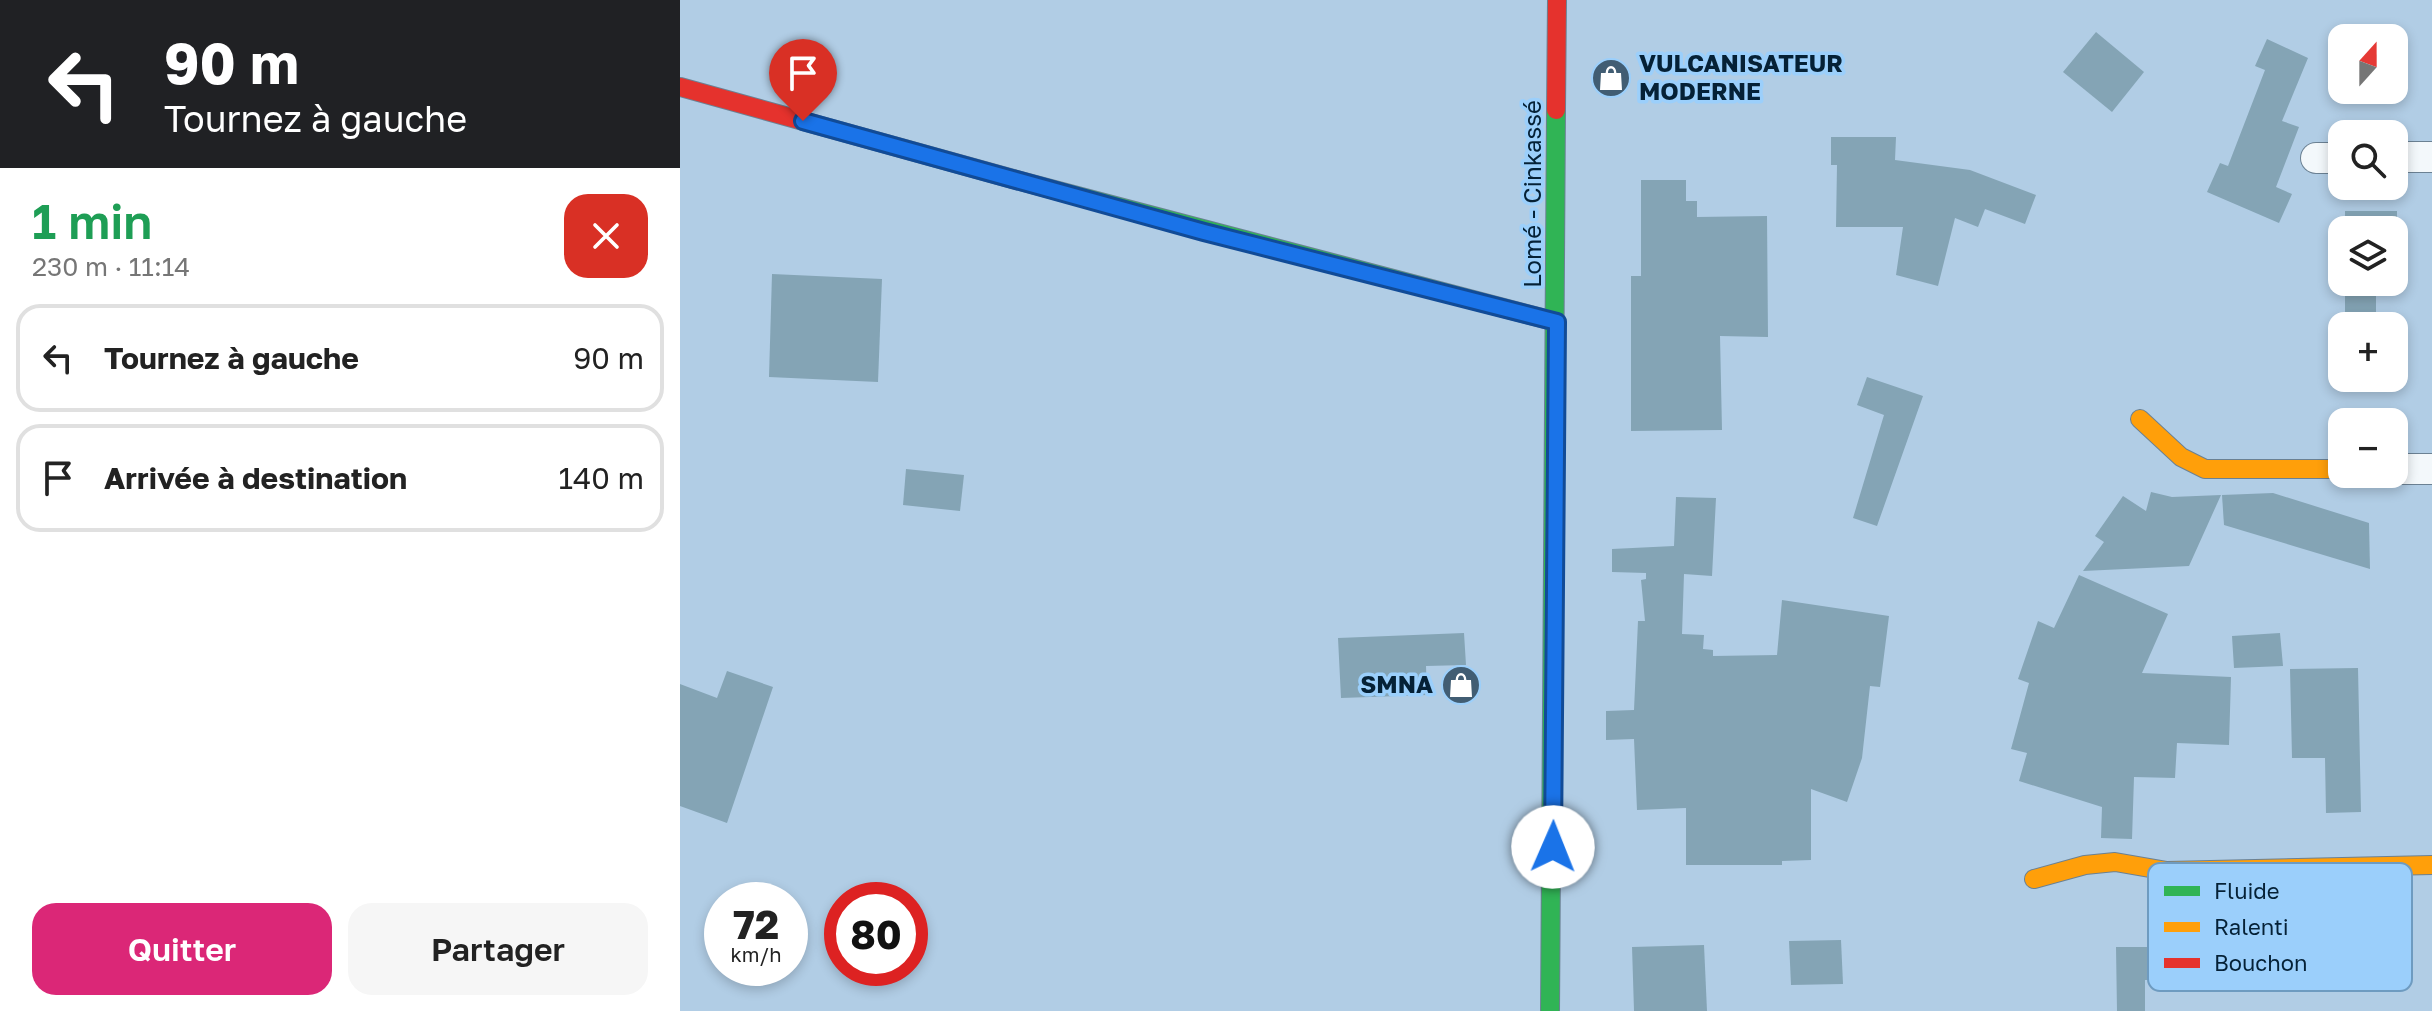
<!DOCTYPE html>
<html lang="fr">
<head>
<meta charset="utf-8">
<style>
	:root { --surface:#fff; --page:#f6f6f6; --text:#222; --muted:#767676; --line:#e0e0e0; --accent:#db2777 }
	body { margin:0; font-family:"Golos Text",sans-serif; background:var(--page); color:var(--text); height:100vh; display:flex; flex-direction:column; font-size:30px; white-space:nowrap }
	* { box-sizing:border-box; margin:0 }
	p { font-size:26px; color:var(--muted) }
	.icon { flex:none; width:44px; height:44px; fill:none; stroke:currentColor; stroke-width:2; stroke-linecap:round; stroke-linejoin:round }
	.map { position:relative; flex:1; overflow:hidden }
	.details { display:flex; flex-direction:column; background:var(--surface); width:680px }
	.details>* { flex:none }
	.banner { background:#202124; color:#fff; overflow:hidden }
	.needle { width:52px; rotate:21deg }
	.tools { position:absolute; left:1648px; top:24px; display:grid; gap:16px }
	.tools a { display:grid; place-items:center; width:80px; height:80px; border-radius:16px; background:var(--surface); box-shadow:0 4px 12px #0003; font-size:40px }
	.speed { position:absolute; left:24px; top:882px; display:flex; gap:16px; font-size:40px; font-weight:700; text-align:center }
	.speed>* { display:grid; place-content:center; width:104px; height:104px; border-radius:50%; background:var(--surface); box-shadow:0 4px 12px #0003; line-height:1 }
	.speed small { font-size:20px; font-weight:400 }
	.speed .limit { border:12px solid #d22; background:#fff; color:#111 }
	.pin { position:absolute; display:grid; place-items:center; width:68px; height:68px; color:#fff; margin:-82px -34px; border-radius:50% 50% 50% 0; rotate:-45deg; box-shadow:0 0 8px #0007 }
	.pin .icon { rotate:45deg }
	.me { position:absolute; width:88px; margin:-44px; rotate:1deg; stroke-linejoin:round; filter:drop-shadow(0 0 6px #0008) }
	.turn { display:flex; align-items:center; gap:28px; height:168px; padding:0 32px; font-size:36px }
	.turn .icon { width:104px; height:104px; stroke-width:2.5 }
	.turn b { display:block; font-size:56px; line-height:68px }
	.round { display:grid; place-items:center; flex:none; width:84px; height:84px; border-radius:24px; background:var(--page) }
	.overview { display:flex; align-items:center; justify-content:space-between; height:136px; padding:0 32px }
	h1 { font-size:48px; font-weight:600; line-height:60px; color:#1e9e55 }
	.button { display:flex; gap:16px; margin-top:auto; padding:16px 32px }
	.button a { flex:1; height:92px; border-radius:24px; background:var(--accent); color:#fff; font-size:32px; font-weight:600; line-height:92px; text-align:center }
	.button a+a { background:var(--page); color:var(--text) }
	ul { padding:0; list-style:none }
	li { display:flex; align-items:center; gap:24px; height:108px; margin:0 16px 12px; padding:0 16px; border:4px solid var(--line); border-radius:24px }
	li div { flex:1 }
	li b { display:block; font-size:30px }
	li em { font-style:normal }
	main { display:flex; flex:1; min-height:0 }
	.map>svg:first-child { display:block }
</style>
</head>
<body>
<main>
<section class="details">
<div class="banner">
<div class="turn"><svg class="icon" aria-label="left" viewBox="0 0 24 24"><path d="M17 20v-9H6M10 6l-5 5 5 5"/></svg><div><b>90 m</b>Tournez à gauche</div></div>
</div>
<div class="overview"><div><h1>1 min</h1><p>230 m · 11:14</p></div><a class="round" style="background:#d93025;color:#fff"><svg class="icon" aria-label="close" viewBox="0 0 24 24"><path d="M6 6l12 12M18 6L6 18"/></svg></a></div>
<ul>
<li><svg class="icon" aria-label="left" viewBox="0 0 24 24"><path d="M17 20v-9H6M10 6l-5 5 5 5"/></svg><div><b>Tournez à gauche</b></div><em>90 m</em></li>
<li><svg class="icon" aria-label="arrive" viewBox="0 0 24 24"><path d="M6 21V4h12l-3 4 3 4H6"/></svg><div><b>Arrivée à destination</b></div><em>140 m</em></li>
</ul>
<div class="button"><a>Quitter</a><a>Partager</a></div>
</section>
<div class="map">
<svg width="1752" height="1011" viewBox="0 0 1752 1011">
	<rect width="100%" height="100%" fill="#b1cde5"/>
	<!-- building -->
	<g fill="#84a4b5">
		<path d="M 1416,32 L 1464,72 L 1432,112 L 1383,72 Z"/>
		<path d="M 1587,39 L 1628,58 L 1602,121 L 1619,127 L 1596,187 L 1612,194 L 1599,223 L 1527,192 L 1540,163 L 1548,166 L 1585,70 L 1575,66 Z"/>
		<path d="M 1151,137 L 1216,137 L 1215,160 L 1290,170 L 1356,195 L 1345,224 L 1305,209 L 1298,227 L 1275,218 L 1258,286 L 1216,275 L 1223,227 L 1156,227 L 1157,165 L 1151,165 Z"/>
		<path d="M 961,180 L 1006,180 L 1006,201 L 1017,201 L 1017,217 L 1087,216 L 1088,337 L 1040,336 L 1042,430 L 951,431 L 951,276 L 961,276 Z"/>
		<path d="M 1665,211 L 1717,211 L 1717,246 L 1714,246 L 1714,230 L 1665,230 Z"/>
		<path d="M 92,274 L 202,279 L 198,382 L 89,377 Z"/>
		<rect x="1665" y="282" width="31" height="44"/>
		<path d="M 1187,377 L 1243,396 L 1197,526 L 1173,518 L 1204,415 L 1177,405 Z"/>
		<path d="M 226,469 L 284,475 L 280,511 L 223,505 Z"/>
		<path d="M 1471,492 L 1492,497 L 1541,495 L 1509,566 L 1403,571 L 1424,542 L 1415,536 L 1443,496 L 1466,511 Z"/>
		<path d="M 1593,493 L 1689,523 L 1690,569 L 1544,525 L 1542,495 Z"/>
		<path d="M 996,497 L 1036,498 L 1032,576 L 1004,574 L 1002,634 L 1024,635 L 1023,649 L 1033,650 L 1033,656 L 1097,655 L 1102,600 L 1209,616 L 1200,687 L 1190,686 L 1182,758 L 1167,802 L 1131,789 L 1131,860 L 1102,861 L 1102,865 L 1006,865 L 1006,808 L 957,810 L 954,739 L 926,740 L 926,711 L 954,710 L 958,621 L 965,621 L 961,580 L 966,579 L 966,573 L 932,572 L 932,549 L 994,546 Z"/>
		<path d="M 1399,575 L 1488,614 L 1462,673 L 1551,677 L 1549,745 L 1497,743 L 1495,778 L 1454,777 L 1452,839 L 1421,838 L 1422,807 L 1339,781 L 1347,753 L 1331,749 L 1349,683 L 1338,679 L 1358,621 L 1374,628 Z"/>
		<path d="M 784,633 L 786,665 L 746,666 L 747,695 L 661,698 L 658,638 Z"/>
		<path d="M 1600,633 L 1603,666 L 1554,668 L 1552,636 Z"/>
		<path d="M 1678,668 L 1681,812 L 1646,813 L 1645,758 L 1612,758 L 1610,669 Z"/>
		<path d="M 47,671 L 93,687 L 47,823 L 0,806 L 0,684 L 37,698 Z"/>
		<path d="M 1161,940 L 1163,984 L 1111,985 L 1109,941 Z"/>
		<path d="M 1024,945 L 1027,1011 L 954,1011 L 952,947 Z"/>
		<path d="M 1436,947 L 1476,947 L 1477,980 L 1465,980 L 1465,1011 L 1437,1011 Z"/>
	</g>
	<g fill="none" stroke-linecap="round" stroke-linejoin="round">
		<defs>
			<g id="street">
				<path d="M 1714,157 L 1752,157"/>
				<path d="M 1636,158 L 1662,158"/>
				<path d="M 1714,469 L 1752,469"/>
			</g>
			<g id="fast">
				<path d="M 333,179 L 877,322"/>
				<path d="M 870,1011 L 876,110"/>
			</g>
			<g id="slow">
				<path d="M 1460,419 L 1501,457 L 1525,469 L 1662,469"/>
				<path d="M 1354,879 L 1405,865 L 1435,862 L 1487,871 L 1752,865"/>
			</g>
			<g id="jam">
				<path d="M 0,87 L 333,179"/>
				<path d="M 876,110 L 877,0"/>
			</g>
		</defs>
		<!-- street casing -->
		<use href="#street" stroke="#6b8193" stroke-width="32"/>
		<!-- fast casing -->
		<use href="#fast" stroke="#6b8193" stroke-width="20"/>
		<!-- slow casing -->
		<use href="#slow" stroke="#6b8193" stroke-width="20"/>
		<!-- jam casing -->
		<use href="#jam" stroke="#6b8193" stroke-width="20"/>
		<!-- street -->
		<use href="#street" stroke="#f3f8fb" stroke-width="30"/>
		<!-- fast -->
		<use href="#fast" stroke="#30b455" stroke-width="18"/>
		<!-- slow -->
		<use href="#slow" stroke="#ff9f0a" stroke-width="18"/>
		<!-- jam -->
		<use href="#jam" stroke="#e5322d" stroke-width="18"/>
	</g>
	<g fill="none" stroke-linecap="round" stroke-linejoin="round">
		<defs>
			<path id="route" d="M 123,121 L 524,232 L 877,322 L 873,847"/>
		</defs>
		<!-- route casing -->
		<use href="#route" stroke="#114b97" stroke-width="20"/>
		<!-- route -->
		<use href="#route" stroke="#1a73e8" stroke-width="14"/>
	</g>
	<!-- icons -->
	<defs>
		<symbol id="shop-disc" viewBox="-11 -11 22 22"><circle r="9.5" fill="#415d73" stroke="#9bcffb"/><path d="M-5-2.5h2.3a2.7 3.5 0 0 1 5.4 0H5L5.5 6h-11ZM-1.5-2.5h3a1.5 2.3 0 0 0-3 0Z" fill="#fff"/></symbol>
	</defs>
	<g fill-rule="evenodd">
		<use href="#shop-disc" x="909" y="56" width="44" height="44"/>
		<use href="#shop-disc" x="759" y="663" width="44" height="44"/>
	</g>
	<g text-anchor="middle" stroke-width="7" stroke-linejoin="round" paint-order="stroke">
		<!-- poi labels -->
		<g font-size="24" font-weight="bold" fill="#052136" stroke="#9bcffb" text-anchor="start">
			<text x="959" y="72">VULCANISATEUR<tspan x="959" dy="28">MODERNE</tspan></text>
			<text x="753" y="693" text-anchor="end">SMNA</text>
		</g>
		<!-- street labels -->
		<g font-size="24" fill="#052136" stroke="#9bcffb">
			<text transform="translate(853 194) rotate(-90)" y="8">Lomé - Cinkassé</text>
		</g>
	</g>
	<!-- legend -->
	<rect x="1468" y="863" width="264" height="128" rx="12" fill="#9bcffb" stroke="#6e9bc0" stroke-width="2"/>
	<rect x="1484" y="886" width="36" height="10" fill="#30b455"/>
	<rect x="1484" y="922" width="36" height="10" fill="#ff9f0a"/>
	<rect x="1484" y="958" width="36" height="10" fill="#e5322d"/>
	<g font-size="22" fill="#052136">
		<text x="1534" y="899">Fluide</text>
		<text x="1534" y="935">Ralenti</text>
		<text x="1534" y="971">Bouchon</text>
	</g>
</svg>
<div class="tools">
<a><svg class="needle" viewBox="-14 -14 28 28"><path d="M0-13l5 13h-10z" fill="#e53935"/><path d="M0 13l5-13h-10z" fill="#767676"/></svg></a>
<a><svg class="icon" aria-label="search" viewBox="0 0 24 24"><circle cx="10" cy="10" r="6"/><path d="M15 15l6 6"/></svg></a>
<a><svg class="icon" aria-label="layers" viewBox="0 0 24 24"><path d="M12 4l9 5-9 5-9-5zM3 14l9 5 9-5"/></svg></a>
<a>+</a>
<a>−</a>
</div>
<div class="speed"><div>72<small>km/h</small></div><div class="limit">80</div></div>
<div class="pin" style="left:123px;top:121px;background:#d93025"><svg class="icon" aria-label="arrive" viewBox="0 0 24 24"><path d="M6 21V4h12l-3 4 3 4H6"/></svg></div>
<svg class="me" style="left:873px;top:847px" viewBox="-20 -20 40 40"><circle r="19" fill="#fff"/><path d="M0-13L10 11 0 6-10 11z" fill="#1a73e8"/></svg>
</div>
</main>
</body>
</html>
